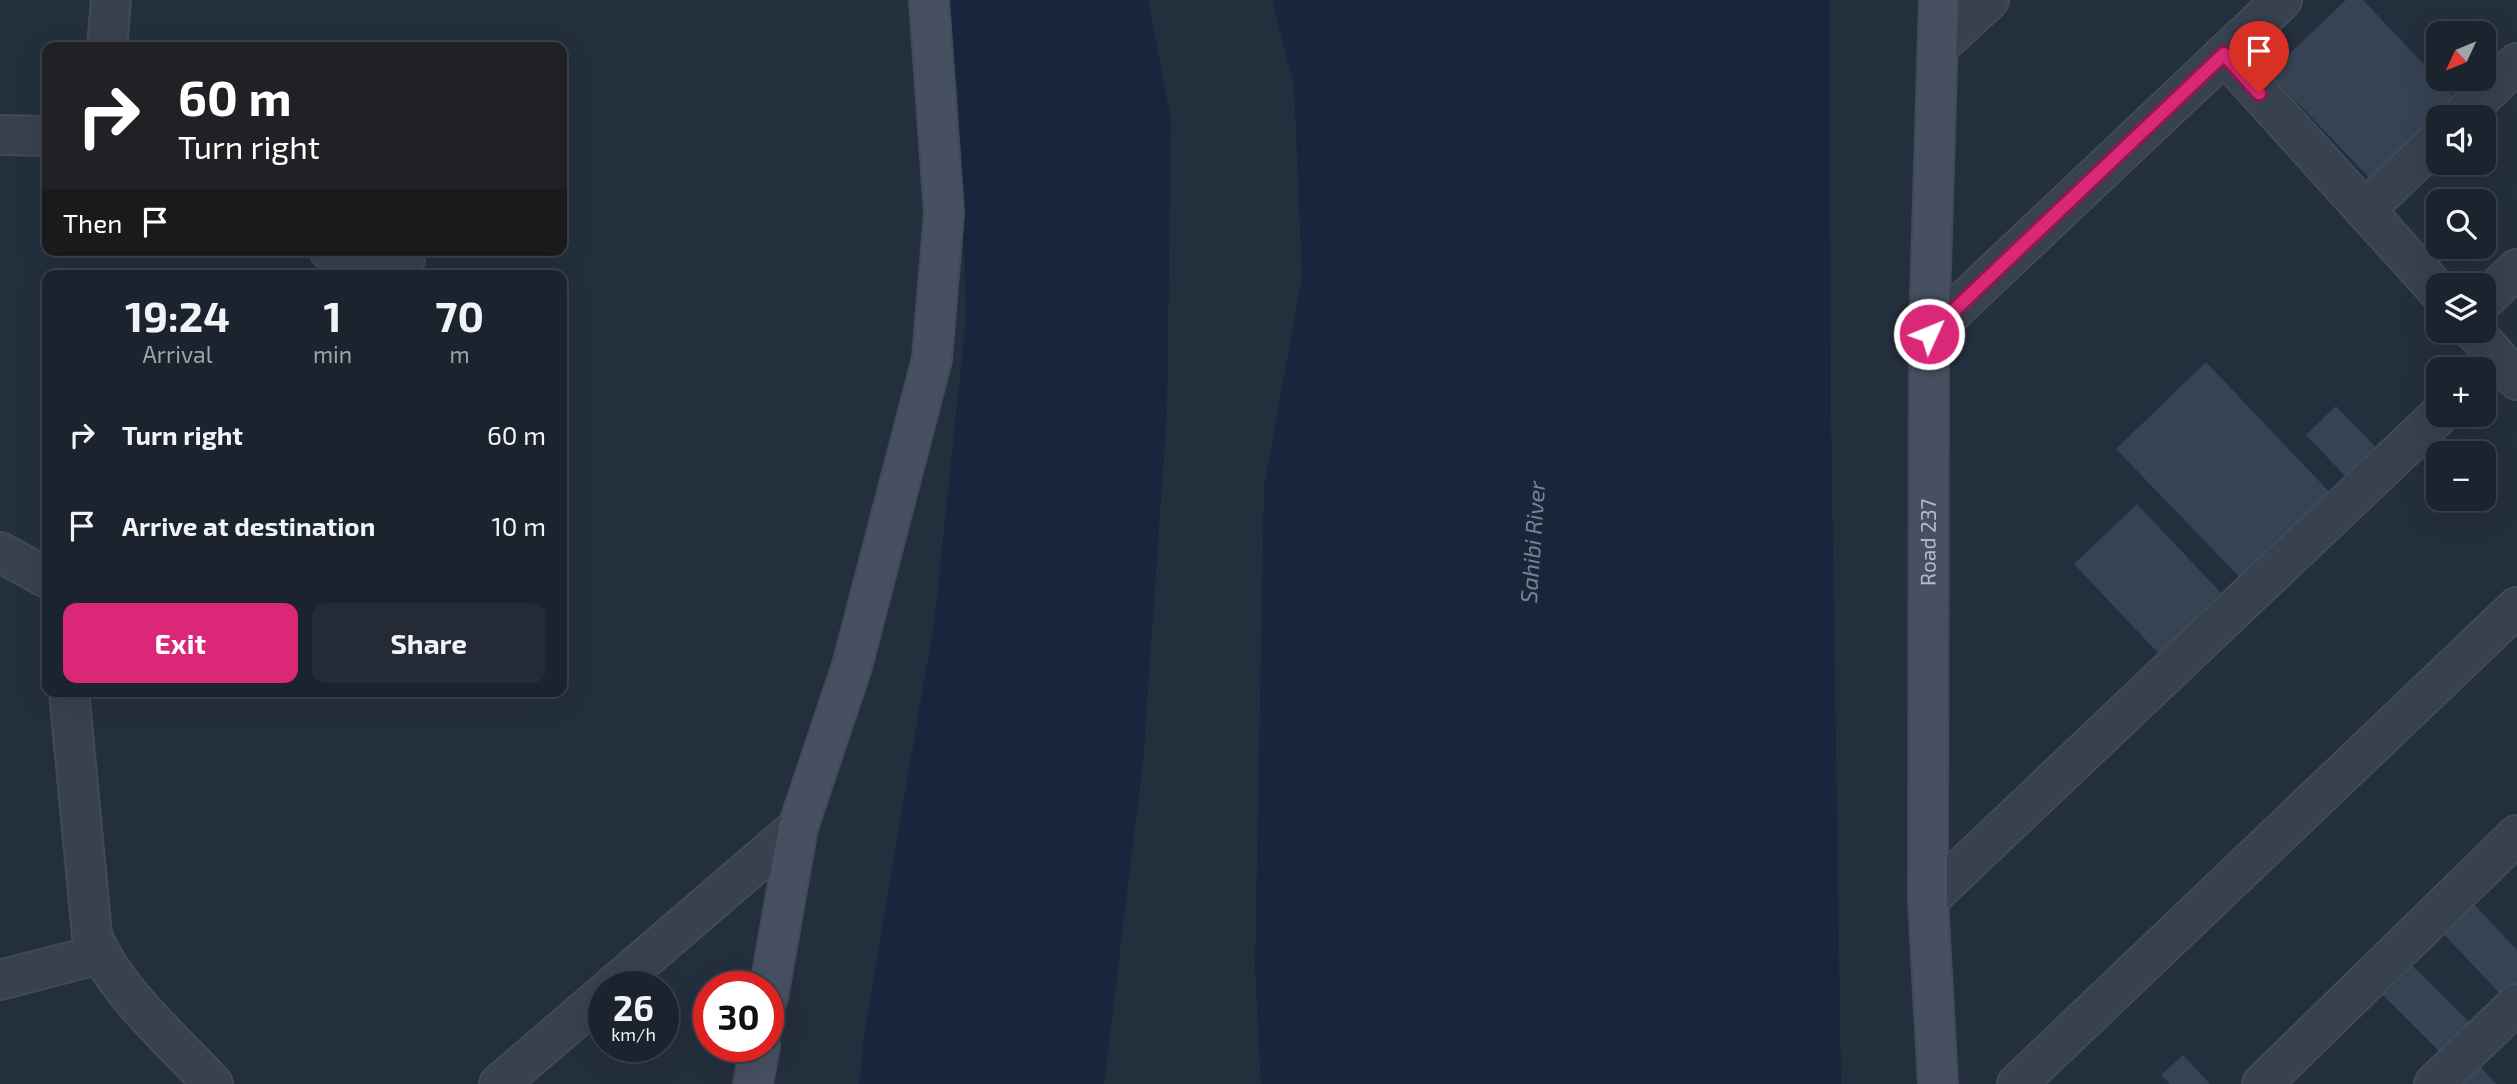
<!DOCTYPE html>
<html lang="en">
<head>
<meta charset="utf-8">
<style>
	:root { --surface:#1b232e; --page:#242b36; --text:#f1f3f6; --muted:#a0a4aa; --line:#39404a; --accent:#db2777 }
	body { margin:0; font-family:"Exo 2",sans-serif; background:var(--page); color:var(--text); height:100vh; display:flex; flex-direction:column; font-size:26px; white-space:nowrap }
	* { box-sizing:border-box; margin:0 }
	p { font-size:23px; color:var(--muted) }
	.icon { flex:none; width:38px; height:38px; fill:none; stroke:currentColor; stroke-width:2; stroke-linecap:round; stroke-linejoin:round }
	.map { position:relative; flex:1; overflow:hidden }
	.drawer { position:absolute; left:42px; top:270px; width:525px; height:427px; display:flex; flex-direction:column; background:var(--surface); border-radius:14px; box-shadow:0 7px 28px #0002,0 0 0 2px var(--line) }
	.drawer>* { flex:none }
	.hud { position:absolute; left:42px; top:42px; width:525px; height:214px; border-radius:14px; box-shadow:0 7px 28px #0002,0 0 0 2px var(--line); background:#202124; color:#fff; overflow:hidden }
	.needle { width:46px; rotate:226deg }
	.tools { position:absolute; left:2426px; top:21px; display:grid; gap:14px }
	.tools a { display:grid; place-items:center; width:70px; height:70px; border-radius:14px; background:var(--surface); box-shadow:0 7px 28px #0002,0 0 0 2px var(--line); font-size:35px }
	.speed { position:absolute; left:588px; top:971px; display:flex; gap:14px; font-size:35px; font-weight:700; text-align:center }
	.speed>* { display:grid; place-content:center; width:91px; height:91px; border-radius:50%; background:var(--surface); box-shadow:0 7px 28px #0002,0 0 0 2px var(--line); line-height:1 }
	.speed small { font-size:18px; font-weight:400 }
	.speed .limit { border:10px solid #d22; background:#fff; color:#111 }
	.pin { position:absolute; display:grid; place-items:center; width:60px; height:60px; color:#fff; margin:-72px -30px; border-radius:50% 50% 50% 0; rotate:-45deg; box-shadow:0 0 7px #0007 }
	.pin .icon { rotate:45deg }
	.me { position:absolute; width:77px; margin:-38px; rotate:46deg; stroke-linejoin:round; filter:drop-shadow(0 0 5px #0008) }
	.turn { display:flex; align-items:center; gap:24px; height:147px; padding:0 21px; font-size:32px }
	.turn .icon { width:91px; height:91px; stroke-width:2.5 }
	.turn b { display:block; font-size:49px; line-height:60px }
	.then { display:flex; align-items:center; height:66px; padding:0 21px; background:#0003; gap:14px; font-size:26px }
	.eta { display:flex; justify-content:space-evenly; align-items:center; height:119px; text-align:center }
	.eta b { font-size:42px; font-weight:700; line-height:49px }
	.cta { display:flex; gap:14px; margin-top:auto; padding:14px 21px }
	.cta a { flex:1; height:80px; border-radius:14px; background:var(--accent); color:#fff; font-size:28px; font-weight:700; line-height:80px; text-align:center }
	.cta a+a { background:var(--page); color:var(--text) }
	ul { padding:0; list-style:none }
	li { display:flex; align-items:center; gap:21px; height:91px; padding:0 21px }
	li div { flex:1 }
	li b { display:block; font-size:26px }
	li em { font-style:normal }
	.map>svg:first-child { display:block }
</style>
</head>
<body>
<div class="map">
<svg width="2517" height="1084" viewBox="0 0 2517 1084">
	<rect width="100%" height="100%" fill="#242f3e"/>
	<!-- water -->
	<g fill="#17263c">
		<path d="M 946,0 L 1148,0 L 1171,119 L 1167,413 L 1143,762 L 1104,1084 L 859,1084 L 864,1036 L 935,616 L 966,318 L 958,94 Z"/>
		<path d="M 1272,0 L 1829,0 L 1831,418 L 1841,1084 L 1261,1084 L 1255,969 L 1264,487 L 1302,277 L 1294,85 Z"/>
	</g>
	<!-- building -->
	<g fill="#364354">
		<path d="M 2346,0 L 2363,0 L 2467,110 L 2459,117 L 2438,117 L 2438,137 L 2382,191 L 2269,73 Z"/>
		<path d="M 2206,362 L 2336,499 L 2247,585 L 2116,449 Z"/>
		<path d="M 2336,406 L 2385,457 L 2355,486 L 2306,435 Z"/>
		<path d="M 2137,504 L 2222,594 L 2159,654 L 2074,564 Z"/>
		<path d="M 2469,899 L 2517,950 L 2517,987 L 2505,999 L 2438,928 Z"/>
		<path d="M 2406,959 L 2474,1027 L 2445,1057 L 2377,989 Z"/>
		<path d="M 2469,1054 L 2496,1084 L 2436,1084 Z"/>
		<path d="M 2183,1055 L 2210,1084 L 2170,1084 L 2161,1075 Z"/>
	</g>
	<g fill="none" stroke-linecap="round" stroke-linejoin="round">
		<defs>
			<g id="street">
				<path d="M 107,47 L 111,0"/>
				<path d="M 1938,47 L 1989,0"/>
				<path d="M 2224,54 L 2438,291"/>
				<path d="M 2461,117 L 2517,63"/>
				<path d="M 0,135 L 47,136"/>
				<path d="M 2365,210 L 2438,140"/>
				<path d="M 329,250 L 405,259"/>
				<path d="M 2483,301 L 2517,269"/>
				<path d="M 2474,331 L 2517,380"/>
				<path d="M 1929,334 L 2282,0"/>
				<path d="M 0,552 L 47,578"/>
				<path d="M 69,691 L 92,935 C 113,989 173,1041 213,1084"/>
				<path d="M 1928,900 L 2439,415"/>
				<path d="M 0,980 L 100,954"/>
				<path d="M 612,987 L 798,827"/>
				<path d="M 499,1084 L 604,994"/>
				<path d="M 2017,1084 L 2517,607"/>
				<path d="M 2262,1084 L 2517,835"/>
				<path d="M 2434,1084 L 2517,1004"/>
			</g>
			<g id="secondary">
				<path d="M 768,997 L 798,827 L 852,666 L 932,359 L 944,213 L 929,0"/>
				<path d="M 753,1084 L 760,1046"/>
				<path id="s1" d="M 1938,1084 L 1928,900 L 1929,334 L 1939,0"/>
			</g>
		</defs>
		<!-- street casing -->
		<use href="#street" stroke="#414a57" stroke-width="42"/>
		<!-- secondary casing -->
		<use href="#secondary" stroke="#414a57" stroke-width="42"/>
		<!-- street -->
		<use href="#street" stroke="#38414e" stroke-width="38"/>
		<!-- secondary -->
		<use href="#secondary" stroke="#465061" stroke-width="38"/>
	</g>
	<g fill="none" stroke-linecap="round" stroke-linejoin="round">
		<defs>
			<path id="route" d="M 1929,334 L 2224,54 L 2259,93"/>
		</defs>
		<!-- route casing -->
		<use href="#route" stroke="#8e194d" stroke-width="18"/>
		<!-- route -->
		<use href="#route" stroke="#db2777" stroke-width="12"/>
	</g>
	<g text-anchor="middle" stroke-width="7" stroke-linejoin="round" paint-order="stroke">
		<!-- street labels -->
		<g font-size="21" fill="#b4bcc9" stroke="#1d2633">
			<text dy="7" stroke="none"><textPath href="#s1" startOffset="542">Road 237</textPath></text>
		</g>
		<!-- water labels -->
		<g font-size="23" font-style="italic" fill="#6d86a8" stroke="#1d2633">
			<text transform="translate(1533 542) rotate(-86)" y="8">Sahibi River</text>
		</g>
	</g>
</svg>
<div class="tools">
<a><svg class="needle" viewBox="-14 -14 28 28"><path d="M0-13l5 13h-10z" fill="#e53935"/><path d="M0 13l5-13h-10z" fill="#a0a4aa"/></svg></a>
<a><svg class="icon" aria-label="sound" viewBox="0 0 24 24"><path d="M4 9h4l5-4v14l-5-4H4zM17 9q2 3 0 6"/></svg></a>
<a><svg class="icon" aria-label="search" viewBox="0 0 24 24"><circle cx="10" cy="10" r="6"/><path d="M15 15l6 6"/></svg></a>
<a><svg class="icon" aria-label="layers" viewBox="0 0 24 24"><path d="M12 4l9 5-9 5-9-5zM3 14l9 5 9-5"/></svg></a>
<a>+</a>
<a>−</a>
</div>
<div class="speed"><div>26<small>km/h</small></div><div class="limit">30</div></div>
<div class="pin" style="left:2259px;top:93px;background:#d93025"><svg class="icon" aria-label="arrive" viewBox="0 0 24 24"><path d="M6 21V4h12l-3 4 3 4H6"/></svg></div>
<svg class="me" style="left:1929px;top:334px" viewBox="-20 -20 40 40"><circle r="17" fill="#db2777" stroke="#fff" stroke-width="3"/><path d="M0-11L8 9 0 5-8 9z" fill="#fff"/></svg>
<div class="hud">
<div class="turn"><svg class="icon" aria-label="right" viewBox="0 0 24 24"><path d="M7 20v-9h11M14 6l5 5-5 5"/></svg><div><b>60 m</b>Turn right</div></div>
<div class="then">Then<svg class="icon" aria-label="arrive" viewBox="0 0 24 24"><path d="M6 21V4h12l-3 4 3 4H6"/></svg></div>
</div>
<section class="drawer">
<div class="eta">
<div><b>19:24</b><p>Arrival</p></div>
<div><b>1</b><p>min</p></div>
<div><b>70</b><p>m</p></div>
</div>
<ul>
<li><svg class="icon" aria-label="right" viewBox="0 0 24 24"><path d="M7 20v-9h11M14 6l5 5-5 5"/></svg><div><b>Turn right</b></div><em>60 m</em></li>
<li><svg class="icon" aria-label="arrive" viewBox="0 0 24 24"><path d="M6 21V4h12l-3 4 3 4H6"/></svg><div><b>Arrive at destination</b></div><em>10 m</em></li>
</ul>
<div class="cta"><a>Exit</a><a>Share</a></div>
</section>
</div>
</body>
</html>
